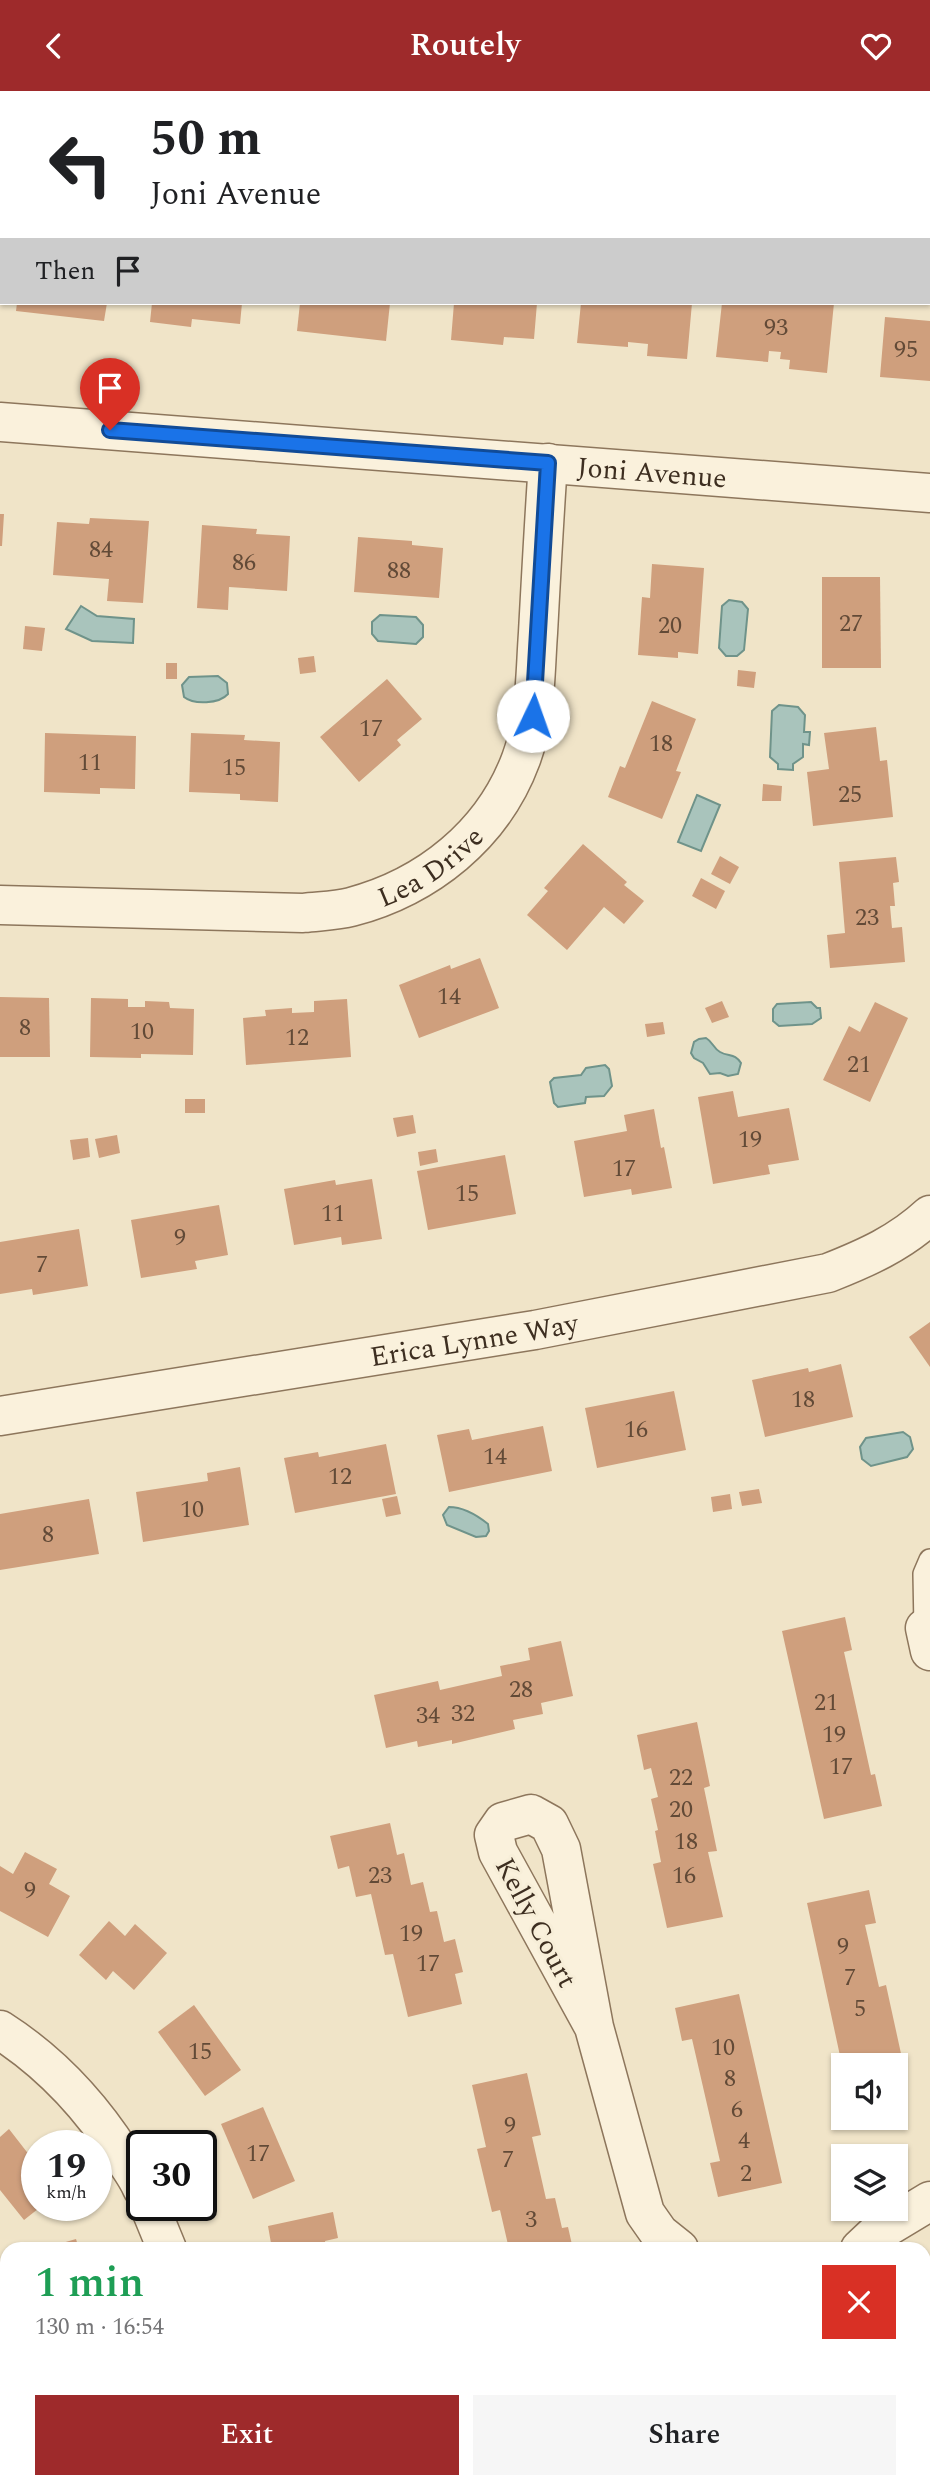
<!DOCTYPE html>
<html lang="en">
<head>
<meta charset="utf-8">
<style>
	:root { --surface:#fff; --page:#f6f6f6; --text:#202124; --muted:#757577; --accent:#9e2a2b }
	body { margin:0; font-family:Spectral,serif; background:var(--page); color:var(--text); height:100vh; display:flex; flex-direction:column; font-size:26px; white-space:nowrap }
	* { box-sizing:border-box; margin:0 }
	p { font-size:23px; color:var(--muted) }
	.icon { flex:none; width:38px; height:38px; fill:none; stroke:currentColor; stroke-width:2; stroke-linecap:round; stroke-linejoin:round }
	.map { position:relative; flex:1; overflow:hidden }
	.panel { position:absolute; left:0px; top:2151px; width:931px; height:247px; display:flex; flex-direction:column; background:var(--surface); border-radius:21px 21px 0 0; box-shadow:0 2px 5px #0004 }
	.panel>* { flex:none }
	.guide { position:absolute; left:0px; top:0px; width:931px; height:214px; box-shadow:0 2px 5px #0004; background:#fff; color:var(--text); overflow:hidden }
	.buttons { position:absolute; left:831px; top:1962px; display:grid; gap:14px }
	.buttons a { display:grid; place-items:center; width:77px; height:77px; border-radius:0px; background:var(--surface); box-shadow:0 2px 5px #0004; font-size:35px }
	.speed { position:absolute; left:21px; top:2039px; display:flex; gap:14px; font-size:35px; font-weight:700; text-align:center }
	.speed>* { display:grid; place-content:center; width:91px; height:91px; border-radius:50%; background:var(--surface); box-shadow:0 2px 5px #0004; line-height:1 }
	.speed small { font-size:18px; font-weight:400 }
	.speed .limit { border:4px solid #111; border-radius:10px; background:#fff; color:#111 }
	.pin { position:absolute; display:grid; place-items:center; width:60px; height:60px; color:#fff; margin:-72px -30px; border-radius:50% 50% 50% 0; rotate:-45deg; box-shadow:0 0 7px #0007 }
	.pin .icon { rotate:45deg }
	.me { position:absolute; width:77px; margin:-38px; rotate:3deg; stroke-linejoin:round; filter:drop-shadow(0 0 5px #0008) }
	.turn { display:flex; align-items:center; gap:24px; height:147px; padding:0 35px; font-size:32px }
	.turn .icon { width:91px; height:91px; stroke-width:2.5 }
	.turn b { display:block; font-size:49px; line-height:60px }
	.then { display:flex; align-items:center; height:66px; padding:0 35px; background:#0003; gap:14px; font-size:26px }
	.round { display:grid; place-items:center; flex:none; width:74px; height:74px; border-radius:0px; background:var(--page) }
	.summary { display:flex; align-items:center; justify-content:space-between; height:119px; padding:0 35px }
	h1 { font-size:42px; font-weight:600; line-height:52px; color:#1e9e55 }
	.cta { display:flex; gap:14px; margin-top:auto; padding:14px 35px }
	.cta a { flex:1; height:80px; border-radius:0px; background:var(--accent); color:#fff; font-size:28px; font-weight:600; line-height:80px; text-align:center }
	.cta a+a { background:var(--page); color:var(--text) }
	header { display:flex; justify-content:space-between; align-items:center; height:91px; padding:0 35px; background:var(--accent); color:#fff; font-size:32px; font-weight:600 }
	.map>svg:first-child { display:block }
</style>
</head>
<body>
<header><svg class="icon" aria-label="back" viewBox="0 0 24 24"><path d="M15 5l-7 7 7 7"/></svg>Routely<svg class="icon" aria-label="heart" viewBox="0 0 24 24"><path d="M12 20l-8-8c-3-5 5-10 8-4 3-6 11-1 8 4z"/></svg></header>
<div class="map">
<svg width="930" height="2396" viewBox="0 0 930 2396">
	<rect width="100%" height="100%" fill="#f0e4c8"/>
	<!-- water -->
	<g fill="#a9c4bc" stroke="#6f938a" stroke-width="2">
		<path d="M 729,509 L 742,511 L 748,518 L 744,559 L 737,565 L 726,565 L 719,557 L 722,515 Z"/>
		<path d="M 81,515 L 97,525 L 134,528 L 133,552 L 92,550 L 66,538 Z"/>
		<path d="M 380,524 L 416,526 L 423,534 L 423,546 L 416,553 L 378,550 L 372,543 L 372,531 Z"/>
		<path d="M 218,585 L 227,592 L 228,603 C 219,613 194,614 184,606 L 182,594 L 189,586 Z"/>
		<path d="M 779,614 L 798,616 L 805,624 L 804,641 L 810,641 L 809,654 L 803,653 L 803,666 L 793,673 L 793,679 L 778,678 L 778,673 L 770,666 L 772,620 Z"/>
		<path d="M 697,704 L 720,714 L 701,760 L 678,751 Z"/>
		<path d="M 811,911 L 817,917 L 820,917 L 821,927 L 812,933 L 779,935 L 773,930 L 773,918 L 777,913 Z"/>
		<path d="M 706,947 C 713,951 713,957 720,961 C 729,966 735,962 741,972 L 738,983 L 728,985 L 720,982 L 710,983 L 703,972 L 694,967 L 691,962 L 694,951 L 699,948 Z"/>
		<path d="M 605,974 L 609,978 L 612,995 L 604,1005 L 586,1006 L 585,1012 L 558,1016 L 554,1012 L 550,991 L 554,987 L 581,984 L 586,977 Z"/>
		<path d="M 903,1341 L 910,1346 L 913,1358 L 907,1366 L 871,1375 L 862,1368 L 860,1356 L 866,1347 Z"/>
		<path d="M 449,1416 C 463,1416 478,1425 488,1433 L 489,1440 L 486,1445 L 476,1446 L 447,1434 L 443,1424 Z"/>
	</g>
	<!-- building -->
	<g fill="#cf9f7d">
		<path d="M 17,212 L 107,212 L 104,230 L 16,220 Z"/>
		<path d="M 152,212 L 242,212 L 240,233 L 192,228 L 191,236 L 150,231 Z"/>
		<path d="M 300,212 L 390,212 L 386,250 L 297,240 Z"/>
		<path d="M 454,212 L 537,212 L 534,248 L 504,246 L 503,254 L 451,249 Z"/>
		<path d="M 581,212 L 692,212 L 687,268 L 647,265 L 648,253 L 628,251 L 628,256 L 577,252 Z"/>
		<path d="M 722,212 L 834,212 L 827,282 L 789,278 L 790,269 L 780,268 L 781,261 L 769,260 L 768,271 L 716,266 Z"/>
		<path d="M 885,226 L 930,230 L 930,290 L 880,286 Z"/>
		<path d="M 0,423 L 4,423 L 2,455 L 0,455 Z"/>
		<path d="M 90,427 L 149,430 L 143,512 L 107,510 L 109,488 L 53,484 L 57,431 L 89,433 Z"/>
		<path d="M 202,434 L 257,438 L 256,443 L 290,445 L 287,500 L 229,496 L 228,519 L 197,517 Z"/>
		<path d="M 358,446 L 412,450 L 412,454 L 443,457 L 439,507 L 354,501 Z"/>
		<path d="M 652,473 L 704,477 L 698,563 L 678,561 L 678,567 L 638,564 L 642,506 L 650,507 Z"/>
		<path d="M 822,486 L 880,486 L 881,577 L 822,577 Z"/>
		<path d="M 25,535 L 45,537 L 42,560 L 23,558 Z"/>
		<path d="M 314,565 L 316,581 L 300,583 L 298,567 Z"/>
		<rect x="166" y="572" width="11" height="16"/>
		<path d="M 738,579 L 756,581 L 754,597 L 737,595 Z"/>
		<path d="M 387,588 L 422,628 L 397,649 L 401,654 L 359,691 L 320,646 Z"/>
		<path d="M 652,610 L 696,628 L 676,680 L 681,681 L 662,728 L 608,706 L 620,675 L 625,677 Z"/>
		<path d="M 876,636 L 880,670 L 887,669 L 893,726 L 813,735 L 807,681 L 829,678 L 824,642 Z"/>
		<path d="M 45,642 L 136,645 L 135,698 L 100,697 L 100,703 L 44,701 Z"/>
		<path d="M 191,642 L 245,644 L 244,649 L 280,651 L 278,711 L 240,709 L 240,703 L 189,701 Z"/>
		<path d="M 763,693 L 782,695 L 781,710 L 762,710 Z"/>
		<path d="M 583,753 L 627,791 L 624,794 L 644,810 L 624,833 L 604,816 L 567,859 L 527,824 L 548,800 L 544,797 Z"/>
		<path d="M 720,765 L 739,776 L 730,793 L 711,783 Z"/>
		<path d="M 896,766 L 899,791 L 893,792 L 895,815 L 890,815 L 892,837 L 902,836 L 905,871 L 830,877 L 827,844 L 845,842 L 839,771 Z"/>
		<path d="M 701,787 L 725,800 L 716,818 L 692,805 Z"/>
		<path d="M 480,867 L 499,917 L 419,947 L 399,894 L 450,874 L 451,878 Z"/>
		<path d="M 0,906 L 49,907 L 50,966 L 0,966 Z"/>
		<path d="M 91,907 L 128,908 L 128,916 L 145,916 L 145,910 L 169,911 L 170,917 L 194,918 L 193,964 L 141,963 L 141,967 L 90,966 Z"/>
		<path d="M 347,908 L 351,966 L 246,974 L 243,927 L 266,925 L 265,919 L 292,917 L 292,922 L 314,921 L 314,910 Z"/>
		<path d="M 722,910 L 729,926 L 712,932 L 705,917 Z"/>
		<path d="M 875,911 L 908,927 L 870,1011 L 823,989 L 849,935 L 860,941 Z"/>
		<path d="M 663,931 L 665,943 L 647,946 L 645,933 Z"/>
		<path d="M 733,1000 L 738,1026 L 789,1017 L 799,1069 L 768,1074 L 770,1083 L 713,1093 L 698,1006 Z"/>
		<rect x="185" y="1008" width="20" height="14"/>
		<path d="M 654,1018 L 661,1057 L 664,1056 L 672,1097 L 632,1104 L 631,1098 L 584,1106 L 574,1050 L 627,1040 L 624,1024 Z"/>
		<path d="M 413,1024 L 416,1042 L 397,1046 L 393,1027 Z"/>
		<path d="M 117,1044 L 120,1062 L 99,1067 L 95,1048 Z"/>
		<path d="M 88,1047 L 90,1066 L 73,1069 L 70,1049 Z"/>
		<path d="M 436,1058 L 438,1071 L 420,1075 L 418,1061 Z"/>
		<path d="M 505,1064 L 516,1123 L 428,1139 L 417,1080 Z"/>
		<path d="M 372,1088 L 382,1148 L 342,1154 L 341,1146 L 294,1154 L 284,1098 L 335,1089 L 336,1094 Z"/>
		<path d="M 219,1114 L 228,1164 L 195,1170 L 197,1178 L 141,1187 L 131,1129 Z"/>
		<path d="M 79,1138 L 88,1195 L 33,1204 L 32,1198 L 0,1203 L 0,1151 Z"/>
		<path d="M 930,1231 L 930,1276 L 909,1246 Z"/>
		<path d="M 841,1273 L 853,1326 L 765,1346 L 752,1289 L 808,1277 L 809,1281 Z"/>
		<path d="M 674,1300 L 686,1359 L 597,1377 L 585,1317 Z"/>
		<path d="M 543,1335 L 552,1380 L 449,1401 L 437,1344 L 469,1338 L 472,1349 Z"/>
		<path d="M 386,1353 L 396,1403 L 295,1422 L 284,1367 L 318,1361 L 319,1366 Z"/>
		<path d="M 240,1376 L 249,1434 L 143,1451 L 136,1401 L 208,1390 L 207,1382 Z"/>
		<path d="M 759,1398 L 762,1412 L 742,1415 L 739,1401 Z"/>
		<path d="M 730,1403 L 732,1418 L 713,1421 L 711,1406 Z"/>
		<path d="M 397,1405 L 401,1423 L 386,1426 L 382,1408 Z"/>
		<path d="M 89,1408 L 99,1463 L 0,1479 L 0,1423 Z"/>
		<path d="M 845,1526 L 852,1559 L 844,1561 L 871,1684 L 875,1683 L 882,1715 L 824,1728 L 782,1540 Z"/>
		<path d="M 561,1550 L 573,1605 L 541,1612 L 543,1623 L 513,1629 L 515,1638 L 452,1653 L 452,1649 L 418,1656 L 417,1650 L 386,1657 L 374,1604 L 438,1590 L 440,1599 L 502,1585 L 500,1575 L 530,1569 L 528,1557 Z"/>
		<path d="M 697,1631 L 710,1695 L 704,1697 L 717,1760 L 708,1761 L 723,1826 L 667,1837 L 653,1773 L 661,1771 L 655,1740 L 658,1739 L 651,1708 L 658,1706 L 651,1677 L 644,1679 L 637,1644 Z"/>
		<path d="M 390,1732 L 397,1764 L 404,1762 L 411,1794 L 423,1791 L 430,1821 L 437,1820 L 444,1851 L 455,1848 L 463,1881 L 455,1883 L 462,1913 L 408,1926 L 393,1863 L 385,1864 L 371,1803 L 356,1806 L 349,1775 L 338,1778 L 330,1745 Z"/>
		<path d="M 25,1761 L 57,1778 L 49,1793 L 70,1805 L 48,1846 L 0,1820 L 0,1775 L 13,1783 Z"/>
		<path d="M 869,1799 L 876,1832 L 865,1834 L 879,1896 L 886,1894 L 907,1990 L 896,1992 L 896,1974 L 842,1974 L 807,1812 Z"/>
		<path d="M 109,1830 L 125,1845 L 135,1833 L 167,1862 L 134,1899 L 113,1880 L 106,1889 L 79,1864 Z"/>
		<path d="M 739,1903 L 782,2092 L 718,2106 L 710,2072 L 720,2070 L 692,1948 L 682,1950 L 675,1917 Z"/>
		<path d="M 194,1914 L 241,1979 L 205,2005 L 158,1941 Z"/>
		<path d="M 527,1982 L 541,2044 L 532,2046 L 546,2108 L 555,2107 L 562,2137 L 568,2136 L 573,2158 L 509,2158 L 500,2119 L 492,2121 L 477,2058 L 486,2056 L 472,1994 Z"/>
		<path d="M 263,2016 L 295,2090 L 253,2108 L 221,2033 Z"/>
		<path d="M 9,2038 L 37,2074 L 37,2114 L 43,2114 L 24,2129 L 0,2099 L 0,2046 Z"/>
		<path d="M 333,2121 L 338,2147 L 325,2150 L 326,2158 L 272,2158 L 268,2135 Z"/>
		<path d="M 76,2148 L 79,2158 L 45,2158 L 45,2157 Z"/>
		<path d="M 930,2184 L 930,2205 L 924,2198 L 924,2189 Z"/>
		<path d="M 516,2390 L 589,2390 L 585,2396 L 571,2396 L 566,2392 L 563,2396 L 512,2396 Z"/>
		<path d="M 810,2390 L 836,2390 L 844,2396 L 806,2396 Z"/>
	</g>
	<g fill="none" stroke-linecap="round" stroke-linejoin="round">
		<defs>
			<path id="lane" d="M 925,1537 L 924,1483 L 930,1469"/>
			<g id="street">
				<path id="s1" d="M 0,331 L 930,402"/>
				<path id="s2" d="M 0,814 L 303,822 C 319,820 336,820 351,816 C 427,796 493,744 521,668 C 536,628 535,584 538,542 C 541,486 544,429 548,372"/>
				<path id="s3" d="M 0,1325 L 535,1239 L 828,1182 C 866,1167 900,1152 930,1124"/>
				<path d="M 925,1537 L 930,1560"/>
				<path d="M 594,1936 L 498,1761 L 494,1744 L 503,1731 L 531,1723 L 549,1733 L 561,1758 L 594,1936 L 645,2122 L 659,2142 L 679,2158"/>
				<path d="M 0,1939 C 50,1971 90,2014 122,2064 C 129,2075 137,2085 142,2097"/>
				<path d="M 149,2114 L 167,2158"/>
				<path d="M 860,2158 L 877,2142 L 930,2110"/>
				<path d="M 924,2335 L 930,2342"/>
				<path d="M 192,2390 L 192,2396"/>
				<path d="M 666,2396 L 670,2390"/>
			</g>
			<g id="secondary">
				<path d="M 268,0 L 291,2"/>
				<path d="M 929,51 L 930,51"/>
			</g>
		</defs>
		<!-- lane casing -->
		<use href="#lane" stroke="#8d765c" stroke-width="24"/>
		<!-- street casing -->
		<use href="#street" stroke="#8d765c" stroke-width="41"/>
		<!-- secondary casing -->
		<use href="#secondary" stroke="#6f573f" stroke-width="41"/>
		<!-- path -->
		<path stroke="#8d765c" stroke-width="4.5" stroke-dasharray="5 3.5" stroke-linecap="butt" d="M 0,2277 L 7,2277"/>
		<!-- lane -->
		<use href="#lane" stroke="#faf1dc" stroke-width="21"/>
		<!-- street -->
		<use href="#street" stroke="#faf1dc" stroke-width="38"/>
		<!-- secondary -->
		<use href="#secondary" stroke="#faf1dc" stroke-width="38"/>
	</g>
	<g fill="none" stroke-linecap="round" stroke-linejoin="round">
		<defs>
			<path id="route" d="M 110,339 L 548,372 L 533,625"/>
		</defs>
		<!-- route casing -->
		<use href="#route" stroke="#114b97" stroke-width="18"/>
		<!-- route -->
		<use href="#route" stroke="#1a73e8" stroke-width="12"/>
	</g>
	<g text-anchor="middle" stroke-width="6" stroke-linejoin="round" paint-order="stroke">
		<!-- number labels -->
		<g font-size="24" fill="#624a37">
			<text x="776" y="244">93</text>
			<text x="906" y="266">95</text>
			<text x="101" y="466">84</text>
			<text x="244" y="479">86</text>
			<text x="399" y="487">88</text>
			<text x="851" y="540">27</text>
			<text x="670" y="542">20</text>
			<text x="371" y="645">17</text>
			<text x="661" y="660">18</text>
			<text x="90" y="679">11</text>
			<text x="234" y="684">15</text>
			<text x="850" y="711">25</text>
			<text x="867" y="834">23</text>
			<text x="449" y="913">14</text>
			<text x="25" y="944">8</text>
			<text x="142" y="948">10</text>
			<text x="297" y="954">12</text>
			<text x="859" y="981">21</text>
			<text x="750" y="1056">19</text>
			<text x="624" y="1085">17</text>
			<text x="467" y="1110">15</text>
			<text x="333" y="1130">11</text>
			<text x="180" y="1154">9</text>
			<text x="42" y="1181">7</text>
			<text x="803" y="1316">18</text>
			<text x="636" y="1346">16</text>
			<text x="495" y="1373">14</text>
			<text x="340" y="1393">12</text>
			<text x="192" y="1426">10</text>
			<text x="48" y="1451">8</text>
			<text x="521" y="1606">28</text>
			<text x="826" y="1619">21</text>
			<text x="463" y="1630">32</text>
			<text x="428" y="1632">34</text>
			<text x="834" y="1651">19</text>
			<text x="841" y="1683">17</text>
			<text x="681" y="1694">22</text>
			<text x="681" y="1726">20</text>
			<text x="686" y="1758">18</text>
			<text x="380" y="1792">23</text>
			<text x="684" y="1792">16</text>
			<text x="30" y="1807">9</text>
			<text x="411" y="1850">19</text>
			<text x="843" y="1863">9</text>
			<text x="428" y="1880">17</text>
			<text x="850" y="1894">7</text>
			<text x="860" y="1925">5</text>
			<text x="723" y="1964">10</text>
			<text x="200" y="1968">15</text>
			<text x="730" y="1995">8</text>
			<text x="737" y="2026">6</text>
			<text x="510" y="2042">9</text>
			<text x="744" y="2057">4</text>
			<text x="258" y="2070">17</text>
			<text x="508" y="2076">7</text>
			<text x="746" y="2090">2</text>
			<text x="531" y="2136">3</text>
		</g>
		<!-- street labels -->
		<g font-size="28" fill="#3d2e20" stroke="#f7eed8">
			<text dy="10" stroke="none"><textPath href="#s1" startOffset="654">Joni Avenue</textPath></text>
			<text dy="10" stroke="none"><textPath href="#s2" startOffset="441">Lea Drive</textPath></text>
			<text dy="10" stroke="none"><textPath href="#s3" startOffset="480">Erica Lynne Way</textPath></text>
			<text transform="translate(537 1831) rotate(62)" y="10">Kelly Court</text>
		</g>
	</g>
</svg>
<div class="buttons">
<a><svg class="icon" aria-label="sound" viewBox="0 0 24 24"><path d="M4 9h4l5-4v14l-5-4H4zM17 9q2 3 0 6"/></svg></a>
<a><svg class="icon" aria-label="layers" viewBox="0 0 24 24"><path d="M12 4l9 5-9 5-9-5zM3 14l9 5 9-5"/></svg></a>
</div>
<div class="speed"><div>19<small>km/h</small></div><div class="limit">30</div></div>
<div class="pin" style="left:110px;top:339px;background:#d93025"><svg class="icon" aria-label="arrive" viewBox="0 0 24 24"><path d="M6 21V4h12l-3 4 3 4H6"/></svg></div>
<svg class="me" style="left:533px;top:625px" viewBox="-20 -20 40 40"><circle r="19" fill="#fff"/><path d="M0-13L10 11 0 6-10 11z" fill="#1a73e8"/></svg>
<div class="guide">
<div class="turn"><svg class="icon" aria-label="left" viewBox="0 0 24 24"><path d="M17 20v-9H6M10 6l-5 5 5 5"/></svg><div><b>50 m</b>Joni Avenue</div></div>
<div class="then">Then<svg class="icon" aria-label="arrive" viewBox="0 0 24 24"><path d="M6 21V4h12l-3 4 3 4H6"/></svg></div>
</div>
<section class="panel">
<div class="summary"><div><h1>1 min</h1><p>130 m · 16:54</p></div><a class="round" style="background:#d93025;color:#fff"><svg class="icon" aria-label="close" viewBox="0 0 24 24"><path d="M6 6l12 12M18 6L6 18"/></svg></a></div>
<div class="cta"><a>Exit</a><a>Share</a></div>
</section>
</div>
</body>
</html>
